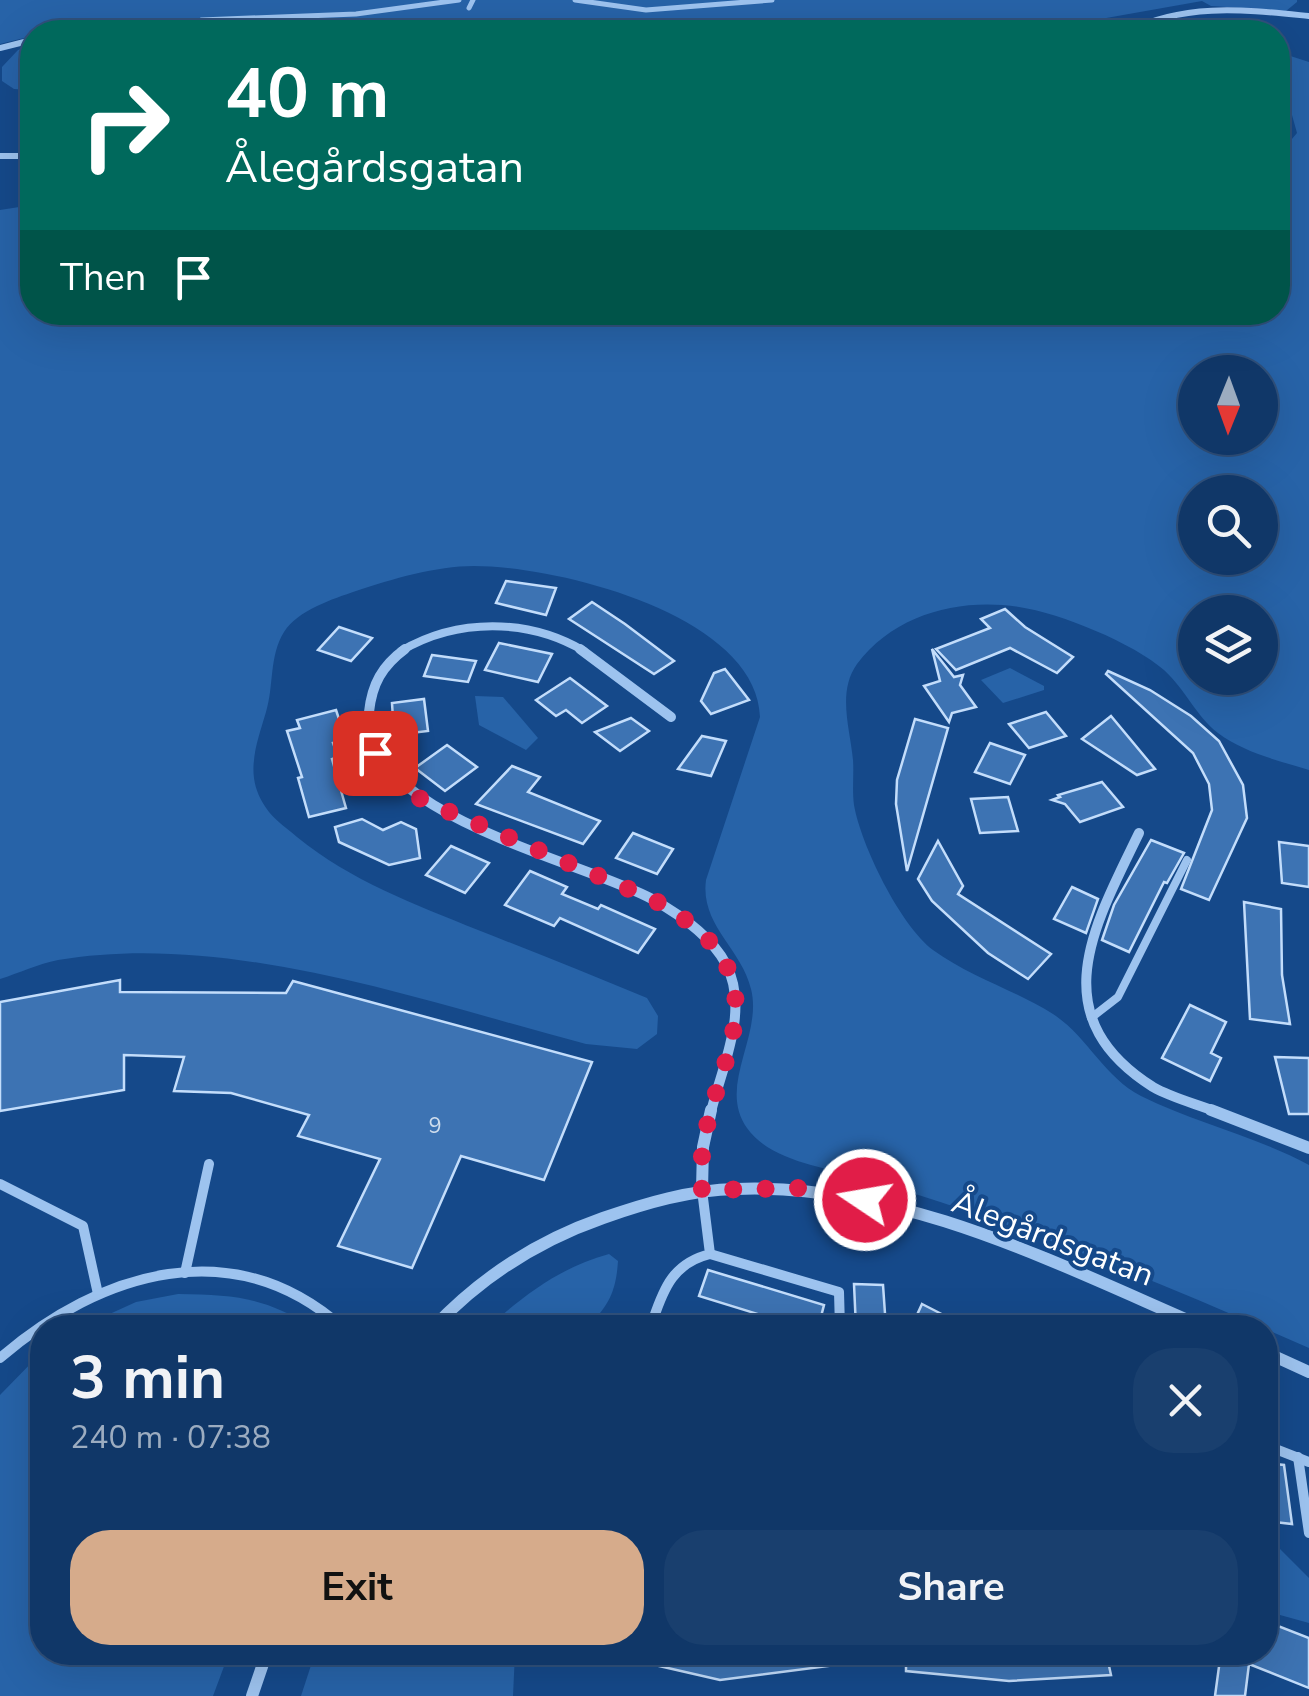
<!DOCTYPE html>
<html lang="en">
<head>
<meta charset="utf-8">
<style>
	:root { --surface:#103768; --page:#193f6e; --text:#f1f3f6; --muted:#9cacc0; --line:#30517c; --accent:#d6ab8b }
	body { margin:0; font-family:"Nunito Sans",sans-serif; background:var(--page); color:var(--text); height:100vh; display:flex; flex-direction:column; font-size:38px; white-space:nowrap }
	* { box-sizing:border-box; margin:0 }
	p { font-size:32px; color:var(--muted) }
	.icon { flex:none; width:55px; height:55px; fill:none; stroke:currentColor; stroke-width:2; stroke-linecap:round; stroke-linejoin:round }
	.map { position:relative; flex:1; overflow:hidden }
	.side { position:absolute; left:30px; top:1315px; width:1248px; height:350px; display:flex; flex-direction:column; background:var(--surface); border-radius:40px; box-shadow:0 10px 40px #0002,0 0 0 2px var(--line) }
	.side>* { flex:none }
	.top-card { position:absolute; left:20px; top:20px; width:1270px; height:305px; border-radius:40px; box-shadow:0 10px 40px #0002,0 0 0 2px var(--line); background:#00695c; color:#fff; overflow:hidden }
	.needle { width:65px; rotate:181deg }
	.tools { position:absolute; left:1178px; top:355px; display:grid; gap:20px }
	.tools a { display:grid; place-items:center; width:100px; height:100px; border-radius:50%; background:var(--surface); box-shadow:0 10px 40px #0002,0 0 0 2px var(--line); font-size:50px }
	.pin { position:absolute; display:grid; place-items:center; width:85px; height:85px; color:#fff; margin:-42px; border-radius:20px; box-shadow:0 5px 15px #0006 }
	.me { position:absolute; width:110px; margin:-55px; rotate:282deg; stroke-linejoin:round; filter:drop-shadow(0 0 8px #0008) }
	.turn { display:flex; align-items:center; gap:35px; height:210px; padding:0 40px; font-size:45px }
	.turn .icon { width:130px; height:130px; stroke-width:2.5 }
	.turn b { display:block; font-size:70px; line-height:85px }
	.then { display:flex; align-items:center; height:95px; padding:0 40px; background:#0003; gap:20px; font-size:38px }
	.round { display:grid; place-items:center; flex:none; width:105px; height:105px; border-radius:40px; background:var(--page) }
	.head { display:flex; align-items:center; justify-content:space-between; height:170px; padding:0 40px }
	h1 { font-size:60px; font-weight:700; line-height:75px }
	.primary-button { display:flex; gap:20px; margin-top:auto; padding:20px 40px }
	.primary-button a { flex:1; height:115px; border-radius:40px; background:var(--accent); color:#111; font-size:40px; font-weight:700; line-height:115px; text-align:center }
	.primary-button a+a { background:var(--page); color:var(--text) }
	.map>svg:first-child { display:block }
</style>
</head>
<body>
<div class="map">
<svg width="1309" height="1696" viewBox="0 0 1309 1696">
	<rect width="100%" height="100%" fill="#15498a"/>
	<!-- green -->
	<g fill="#2763a8" fill-rule="evenodd">
		<path d="M 0,0 L 1297,0 L 1297,2 L 1286,11 L 1211,6 L 1202,1 L 1095,20 L 1089,32 L 137,32 L 118,29 L 32,32 L 32,36 L 0,44 Z"/>
		<path d="M 32,45 L 32,90 L 14,89 L 2,81 L 2,67 L 18,50 Z"/>
		<path d="M 1278,52 L 1309,62 L 1309,770 C 1279,761 1243,752 1218,733 C 1196,716 1185,689 1164,670 C 1133,643 1060,613 1019,607 C 959,598 895,614 857,664 C 837,692 850,728 853,760 C 854,774 852,790 854,805 C 861,845 900,925 933,950 C 970,977 1015,990 1053,1014 C 1087,1036 1104,1077 1141,1096 C 1195,1123 1255,1136 1309,1165 L 1309,1348 C 1164,1284 1017,1223 863,1178 C 825,1167 771,1162 747,1128 C 717,1086 763,1036 751,989 C 741,948 700,925 706,880 L 760,717 C 757,615 557,566 474,566 C 436,566 392,579 356,591 C 333,599 298,610 284,632 C 269,656 274,686 266,712 C 255,749 243,779 269,812 C 276,821 288,829 297,837 C 351,881 414,904 478,930 C 534,952 591,975 647,998 L 658,1016 L 657,1034 L 637,1049 L 586,1044 C 422,1001 228,931 58,960 C 38,964 19,973 0,979 L 0,210 L 32,205 L 32,312 L 1278,312 L 1278,149 L 1286,146 L 1297,133 L 1292,115 L 1278,97 ZM 1195,372 L 1260,372 L 1260,438 L 1195,438 ZM 1195,492 L 1260,492 L 1260,558 L 1195,558 ZM 1195,612 L 1260,612 L 1260,678 L 1195,678 Z"/>
		<path d="M 1010,668 L 1044,686 L 1044,690 L 1003,703 L 981,680 Z"/>
		<path d="M 475,696 L 503,697 L 538,738 L 526,750 L 479,725 Z"/>
		<path d="M 609,1254 L 618,1261 C 616,1291 609,1306 587,1327 L 488,1327 C 526,1294 559,1268 609,1254 Z"/>
		<path d="M 178,1294 C 236,1295 262,1297 313,1327 L 81,1327 L 136,1302 Z"/>
		<path d="M 42,1352 L 42,1652 L 229,1653 L 213,1696 L 0,1696 L 0,1395 Z"/>
		<path d="M 1265,1541 L 1280,1549 L 1309,1578 L 1309,1623 L 1265,1611 Z"/>
		<path d="M 315,1653 L 515,1653 L 513,1696 L 301,1696 Z"/>
	</g>
	<!-- building -->
	<g fill="#3d73b3" stroke="#c3ddfb" stroke-width="2.5">
		<path d="M 506,581 L 556,588 L 546,615 L 496,603 Z"/>
		<path d="M 592,602 L 625,624 L 674,661 L 654,674 L 569,619 Z"/>
		<path d="M 1005,609 L 1025,627 L 1073,657 L 1057,673 L 1010,648 L 956,670 L 936,649 L 990,628 L 981,619 Z"/>
		<path d="M 339,627 L 372,638 L 351,661 L 318,650 Z"/>
		<path d="M 499,643 L 552,654 L 538,682 L 485,670 Z"/>
		<path d="M 932,649 L 954,677 L 963,675 L 960,685 L 976,707 L 952,713 L 949,722 L 924,686 L 940,681 Z"/>
		<path d="M 432,655 L 476,661 L 468,682 L 424,676 Z"/>
		<path d="M 725,669 L 749,700 L 711,714 L 701,701 L 714,673 Z"/>
		<path d="M 1108,671 L 1150,690 L 1191,716 L 1219,741 L 1243,785 L 1247,818 L 1209,900 L 1181,889 L 1212,810 L 1209,784 L 1193,753 L 1106,674 Z"/>
		<path d="M 570,678 L 607,706 L 582,723 L 566,710 L 556,716 L 536,700 Z"/>
		<path d="M 424,699 L 428,731 L 394,735 L 392,703 Z"/>
		<path d="M 336,710 L 346,740 L 333,743 L 338,757 L 332,759 L 346,808 L 309,817 L 298,778 L 302,777 L 287,731 L 300,728 L 297,720 Z"/>
		<path d="M 1046,712 L 1066,736 L 1029,748 L 1009,724 Z"/>
		<path d="M 1111,716 L 1155,769 L 1137,775 L 1082,739 Z"/>
		<path d="M 631,718 L 649,731 L 620,751 L 595,732 Z"/>
		<path d="M 915,719 L 948,728 L 907,871 L 896,804 L 897,780 Z"/>
		<path d="M 702,736 L 726,741 L 711,776 L 678,769 Z"/>
		<path d="M 990,743 L 1025,755 L 1010,784 L 975,772 Z"/>
		<path d="M 447,745 L 477,767 L 445,791 L 415,768 Z"/>
		<path d="M 512,766 L 540,777 L 528,792 L 600,821 L 583,844 L 476,804 Z"/>
		<path d="M 1102,782 L 1123,807 L 1080,822 L 1065,804 L 1052,800 L 1060,797 L 1058,795 Z"/>
		<path d="M 1008,797 L 1018,831 L 980,833 L 971,799 Z"/>
		<path d="M 362,819 L 383,830 L 401,822 L 416,829 L 420,858 L 389,865 L 339,842 L 335,827 Z"/>
		<path d="M 633,833 L 673,849 L 657,874 L 616,858 Z"/>
		<path d="M 1151,840 L 1184,853 L 1167,883 L 1164,882 L 1129,952 L 1102,940 L 1114,905 Z"/>
		<path d="M 938,841 L 963,886 L 958,894 L 1051,954 L 1028,979 L 988,953 L 932,901 L 918,879 Z"/>
		<path d="M 1279,842 L 1309,846 L 1309,887 L 1282,883 Z"/>
		<path d="M 451,846 L 489,863 L 465,893 L 426,875 Z"/>
		<path d="M 530,871 L 567,887 L 562,894 L 598,909 L 601,905 L 655,929 L 638,953 L 560,918 L 554,926 L 505,905 Z"/>
		<path d="M 1072,887 L 1098,899 L 1086,933 L 1054,919 Z"/>
		<path d="M 1244,902 L 1281,909 L 1282,975 L 1290,1024 L 1250,1019 Z"/>
		<path d="M 120,980 L 120,992 L 286,993 L 293,981 L 592,1062 L 544,1180 L 461,1156 L 412,1268 L 338,1246 L 380,1159 L 298,1136 L 309,1115 L 231,1093 L 174,1091 L 184,1057 L 124,1055 L 124,1090 L 0,1111 L 0,1002 Z"/>
		<path d="M 1190,1005 L 1226,1022 L 1211,1053 L 1221,1058 L 1210,1081 L 1162,1058 Z"/>
		<path d="M 1275,1057 L 1309,1058 L 1309,1114 L 1289,1114 Z"/>
		<path d="M 708,1270 L 824,1305 L 818,1328 L 803,1328 L 699,1296 Z"/>
		<path d="M 854,1284 L 883,1285 L 886,1328 L 856,1328 Z"/>
		<path d="M 922,1304 L 969,1328 L 911,1328 Z"/>
		<path d="M 1265,1463 L 1284,1465 L 1292,1524 L 1265,1521 Z"/>
		<path d="M 1265,1621 L 1309,1638 L 1309,1688 L 1249,1664 L 1245,1696 L 1215,1696 L 1221,1652 L 1265,1652 Z"/>
		<path d="M 634,1652 L 843,1652 L 844,1664 L 720,1680 L 633,1660 Z"/>
		<path d="M 906,1652 L 1106,1652 L 1111,1675 L 1009,1681 L 906,1671 Z"/>
	</g>
	<g fill="none" stroke-linecap="round" stroke-linejoin="round">
		<!-- service-far2 -->
		<g stroke="#9dc3ef" stroke-width="5">
			<path d="M 575,0 L 646,10 L 772,0"/>
			<path d="M 469,8 L 473,0"/>
			<path d="M 201,20 L 356,14 L 459,0"/>
		</g>
		<!-- service-far1 -->
		<path stroke="#9dc3ef" stroke-width="8" d="M 1091,1018 L 1118,997 L 1187,860"/>
		<!-- service -->
		<g stroke="#9dc3ef" stroke-width="10">
			<path d="M 0,1184 L 83,1226 L 98,1294"/>
			<path d="M 710,1254 L 839,1292 L 840,1328"/>
			<path d="M 185,1273 L 209,1164"/>
			<path d="M 679,1328 L 653,1320 C 664,1287 674,1263 710,1254 L 702,1190"/>
			<path d="M 0,1358 C 101,1271 234,1231 343,1328"/>
			<path d="M 1265,1445 L 1309,1462"/>
			<path d="M 1298,1457 L 1309,1533"/>
		</g>
		<!-- minor-far3 -->
		<g stroke="#9dc3ef" stroke-width="6">
			<path d="M 62,32 L 94,29 L 127,32"/>
			<path d="M 1127,32 C 1184,2 1247,10 1309,16"/>
			<path d="M 0,48 L 32,40"/>
			<path d="M 0,156 L 32,156"/>
		</g>
		<!-- minor-far2 -->
		<path stroke="#9dc3ef" stroke-width="8" d="M 401,651 C 457,618 528,618 584,651"/>
		<!-- minor-far1 -->
		<g stroke="#9dc3ef" stroke-width="10">
			<path d="M 405,649 C 382,666 372,684 369,712 C 357,814 581,860 652,899 C 679,914 711,936 726,964 C 750,1011 722,1066 711,1112"/>
			<path d="M 580,649 L 671,717"/>
			<path d="M 1139,833 C 1094,926 1041,1016 1153,1087 C 1172,1098 1197,1104 1217,1112"/>
		</g>
		<!-- minor -->
		<g stroke="#9dc3ef" stroke-width="12">
			<path d="M 1211,1110 L 1309,1148"/>
			<path d="M 702,1190 L 703,1147 L 711,1110"/>
			<path d="M 433,1328 C 481,1277 537,1241 603,1218 C 646,1203 690,1190 736,1189 C 900,1182 1059,1265 1206,1328"/>
			<path d="M 1265,1352 L 1309,1372"/>
			<path d="M 252,1696 L 267,1652"/>
		</g>
	</g>
	<g fill="none" stroke-linecap="round" stroke-linejoin="round">
		<!-- route -->
		<path stroke="#e11d48" stroke-width="18" stroke-dasharray="0 32.4" d="M 375,753 L 386,771 L 422,800 L 652,899 C 813,986 690,1073 702,1190 L 804,1188 L 865,1200"/>
	</g>
	<g text-anchor="middle" stroke-width="8" stroke-linejoin="round" paint-order="stroke">
		<!-- number labels -->
		<g font-size="22" fill="#cedcec">
			<text x="435" y="1133">9</text>
		</g>
		<!-- near-street labels -->
		<g font-size="32" fill="#fff" stroke="#15498a">
			<text transform="translate(1053 1238) rotate(21)" y="11">Ålegårdsgatan</text>
		</g>
	</g>
</svg>
<div class="tools">
<a><svg class="needle" viewBox="-14 -14 28 28"><path d="M0-13l5 13h-10z" fill="#e53935"/><path d="M0 13l5-13h-10z" fill="#9cacc0"/></svg></a>
<a><svg class="icon" aria-label="search" viewBox="0 0 24 24"><circle cx="10" cy="10" r="6"/><path d="M15 15l6 6"/></svg></a>
<a><svg class="icon" aria-label="layers" viewBox="0 0 24 24"><path d="M12 4l9 5-9 5-9-5zM3 14l9 5 9-5"/></svg></a>
</div>
<div class="pin" style="left:375px;top:753px;background:#d93025"><svg class="icon" aria-label="arrive" viewBox="0 0 24 24"><path d="M6 21V4h12l-3 4 3 4H6"/></svg></div>
<svg class="me" style="left:865px;top:1200px" viewBox="-20 -20 40 40"><circle r="17" fill="#e11d48" stroke="#fff" stroke-width="3"/><path d="M0-11L8 9 0 5-8 9z" fill="#fff"/></svg>
<div class="top-card">
<div class="turn"><svg class="icon" aria-label="right" viewBox="0 0 24 24"><path d="M7 20v-9h11M14 6l5 5-5 5"/></svg><div><b>40 m</b>Ålegårdsgatan</div></div>
<div class="then">Then<svg class="icon" aria-label="arrive" viewBox="0 0 24 24"><path d="M6 21V4h12l-3 4 3 4H6"/></svg></div>
</div>
<section class="side">
<div class="head"><div><h1>3 min</h1><p>240 m · 07:38</p></div><a class="round"><svg class="icon" aria-label="close" viewBox="0 0 24 24"><path d="M6 6l12 12M18 6L6 18"/></svg></a></div>
<div class="primary-button"><a>Exit</a><a>Share</a></div>
</section>
</div>
</body>
</html>
